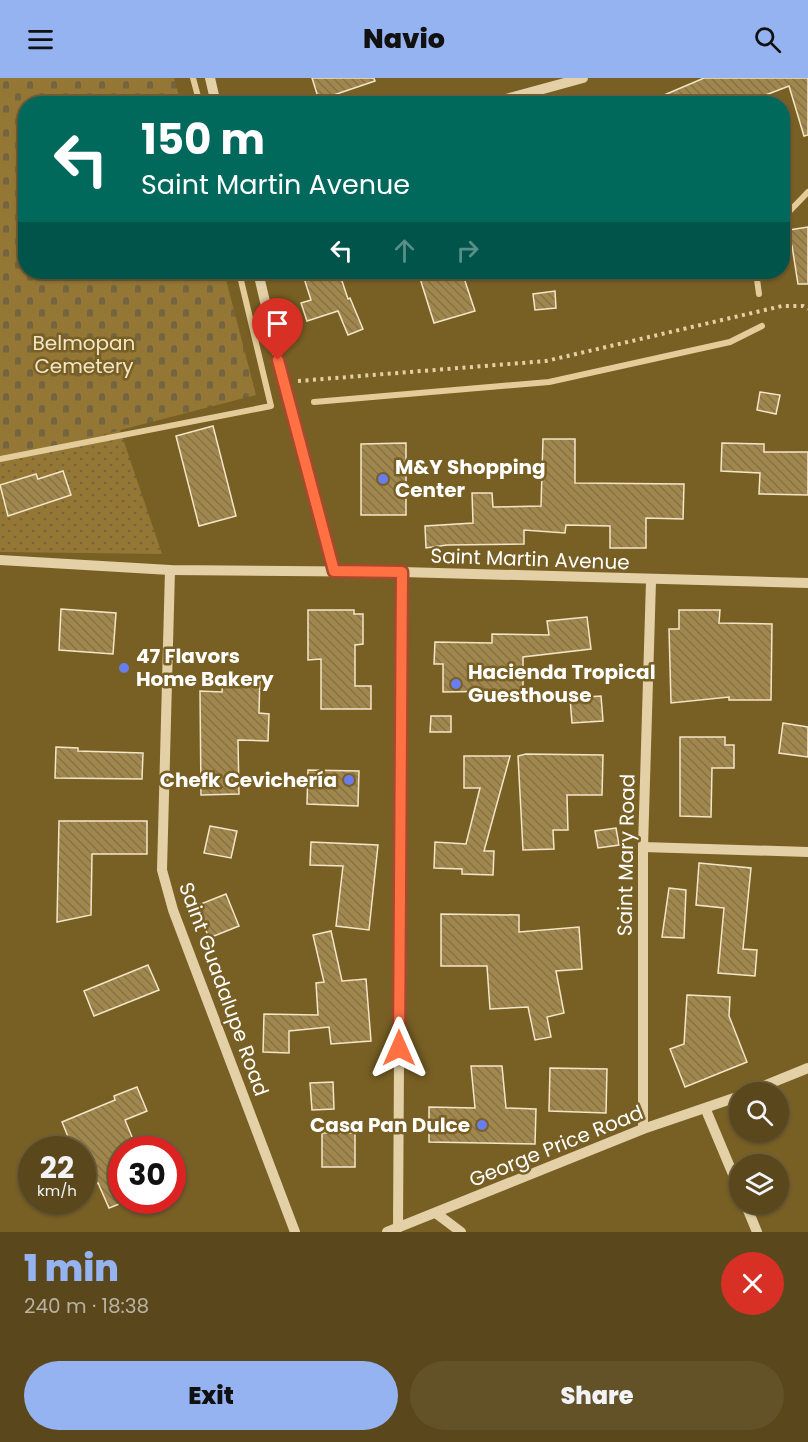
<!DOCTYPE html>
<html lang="en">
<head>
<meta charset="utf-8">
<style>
	:root { --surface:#5a471b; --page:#635128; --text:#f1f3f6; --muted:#b8b2a3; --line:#6f5f3a; --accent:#95b2f1 }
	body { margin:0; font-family:Poppins,sans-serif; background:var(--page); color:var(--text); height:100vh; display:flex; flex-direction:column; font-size:22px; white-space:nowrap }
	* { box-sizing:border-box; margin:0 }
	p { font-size:20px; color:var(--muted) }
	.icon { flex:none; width:33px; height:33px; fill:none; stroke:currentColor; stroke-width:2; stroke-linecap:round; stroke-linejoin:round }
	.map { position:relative; height:1154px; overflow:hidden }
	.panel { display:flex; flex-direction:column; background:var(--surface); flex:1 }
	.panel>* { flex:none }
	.hud { position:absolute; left:18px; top:18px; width:772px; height:183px; border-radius:24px; box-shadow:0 2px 4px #0004,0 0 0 2px var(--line); background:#00695c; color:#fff; overflow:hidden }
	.controls { position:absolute; left:729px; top:1004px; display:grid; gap:12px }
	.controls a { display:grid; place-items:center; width:60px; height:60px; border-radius:50%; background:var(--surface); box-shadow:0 2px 4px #0004,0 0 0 2px var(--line); font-size:30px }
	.speed { position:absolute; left:18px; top:1058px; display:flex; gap:12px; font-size:30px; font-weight:700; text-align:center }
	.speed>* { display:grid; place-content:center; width:78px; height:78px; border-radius:50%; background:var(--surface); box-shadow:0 2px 4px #0004,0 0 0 2px var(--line); line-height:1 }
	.speed small { font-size:15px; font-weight:400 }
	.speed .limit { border:9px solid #d22; background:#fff; color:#111 }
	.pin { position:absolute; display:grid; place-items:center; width:51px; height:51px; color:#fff; margin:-62px -26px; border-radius:50% 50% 50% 0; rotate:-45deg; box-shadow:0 0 6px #0007 }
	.pin .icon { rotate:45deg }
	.me { position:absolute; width:66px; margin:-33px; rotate:0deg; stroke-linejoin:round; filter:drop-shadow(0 0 4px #0008) }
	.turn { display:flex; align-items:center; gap:21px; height:126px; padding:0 24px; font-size:27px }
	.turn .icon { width:78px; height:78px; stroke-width:2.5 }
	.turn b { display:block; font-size:42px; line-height:51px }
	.lanes { display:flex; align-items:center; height:57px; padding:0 24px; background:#0003; justify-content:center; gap:30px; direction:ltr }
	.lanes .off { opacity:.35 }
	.round { display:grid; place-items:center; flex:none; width:63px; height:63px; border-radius:32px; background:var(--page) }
	.head { display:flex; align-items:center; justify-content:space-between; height:102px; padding:0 24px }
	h1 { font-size:36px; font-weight:800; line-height:45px; color:var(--accent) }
	.cta { display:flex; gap:12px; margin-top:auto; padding:12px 24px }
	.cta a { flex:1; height:69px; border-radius:36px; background:var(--accent); color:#111; font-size:24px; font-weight:800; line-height:69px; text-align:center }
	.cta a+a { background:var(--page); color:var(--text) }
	header { display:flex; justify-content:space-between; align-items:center; height:78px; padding:0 24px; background:var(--accent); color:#111; font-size:27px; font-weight:800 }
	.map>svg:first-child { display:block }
</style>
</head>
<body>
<header><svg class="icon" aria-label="menu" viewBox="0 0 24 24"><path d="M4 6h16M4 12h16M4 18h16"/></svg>Navio<svg class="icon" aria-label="search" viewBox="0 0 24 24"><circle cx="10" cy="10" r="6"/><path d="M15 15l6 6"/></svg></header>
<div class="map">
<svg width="808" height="1154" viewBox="0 0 808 1154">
	<defs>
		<pattern id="grass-dots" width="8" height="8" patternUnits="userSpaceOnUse" patternTransform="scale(1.5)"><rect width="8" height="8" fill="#947735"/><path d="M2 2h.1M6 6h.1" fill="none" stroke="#74643f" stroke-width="1.8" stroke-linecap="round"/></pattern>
		<pattern id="cemetery-stones" width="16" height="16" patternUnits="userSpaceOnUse" patternTransform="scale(1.5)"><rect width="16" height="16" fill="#947735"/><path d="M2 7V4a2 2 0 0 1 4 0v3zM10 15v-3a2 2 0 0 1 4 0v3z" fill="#74643f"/></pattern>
		<pattern id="building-back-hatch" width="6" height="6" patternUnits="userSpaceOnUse" patternTransform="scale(1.5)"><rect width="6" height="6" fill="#a2874c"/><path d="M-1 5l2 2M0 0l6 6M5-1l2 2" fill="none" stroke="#84724c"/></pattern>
	</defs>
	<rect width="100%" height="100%" fill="#785f24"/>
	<!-- grass -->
	<path fill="url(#grass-dots)" d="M 120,352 L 162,476 L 0,474 L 0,383 Z"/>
	<!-- cemetery -->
	<path fill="url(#cemetery-stones)" d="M 0,0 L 174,0 L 181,25 L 26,26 L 26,194 L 224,194 L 256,317 L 0,383 Z"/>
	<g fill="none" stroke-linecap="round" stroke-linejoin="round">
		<!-- stream -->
		<g stroke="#e4cc9a" stroke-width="6">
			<path d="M 193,0 L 200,26"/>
			<path d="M 783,140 L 808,114"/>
			<path d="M 756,194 L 759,216"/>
			<path d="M 314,324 L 549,304 L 730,264 L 762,248"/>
			<path d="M 0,381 L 271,328 L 239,194"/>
		</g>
	</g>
	<!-- building -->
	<g fill="url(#building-back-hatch)" stroke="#f3e6c8" stroke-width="1.5">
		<path d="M 312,0 L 374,0 L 375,3 L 319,22 Z"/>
		<path d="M 704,0 L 808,0 L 808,57 L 804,58 L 789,8 L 742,26 L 643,26 Z"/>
		<path d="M 808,149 L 808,206 L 798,206 L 792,168 L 783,170 L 783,153 Z"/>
		<path d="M 302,194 L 339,194 L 348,221 L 350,220 L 363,251 L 348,257 L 338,233 L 307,243 L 301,225 L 311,222 Z"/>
		<path d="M 418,194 L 462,194 L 475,233 L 434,245 Z"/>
		<path d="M 555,213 L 556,230 L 535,232 L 533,216 Z"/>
		<path d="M 760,314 L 780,317 L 776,336 L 757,332 Z"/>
		<path d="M 213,348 L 236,438 L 199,448 L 176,358 Z"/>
		<path d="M 543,361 L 575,361 L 575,405 L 684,406 L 683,441 L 646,440 L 646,470 L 610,470 L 610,448 L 566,447 L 565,455 L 524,452 L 524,466 L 447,467 L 426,470 L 425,448 L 473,445 L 472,415 L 492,415 L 493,429 L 541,428 Z"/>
		<path d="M 406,365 L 406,437 L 361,437 L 361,366 Z"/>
		<path d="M 722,365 L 764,366 L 764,374 L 808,374 L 808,417 L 759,416 L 760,395 L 721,393 Z"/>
		<path d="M 63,393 L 71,417 L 8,438 L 0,407 L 36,396 L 38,401 Z"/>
		<path d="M 61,531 L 116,535 L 113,576 L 59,572 Z"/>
		<path d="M 308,532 L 354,532 L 354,536 L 363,536 L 363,566 L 355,567 L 355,608 L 371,608 L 371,631 L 321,631 L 321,581 L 308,582 Z"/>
		<path d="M 679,532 L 720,532 L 719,545 L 772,546 L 771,622 L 729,622 L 729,619 L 671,625 L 669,551 L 679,551 Z"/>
		<path d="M 587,539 L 591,571 L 523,579 L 523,621 L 505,621 L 505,613 L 443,614 L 443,586 L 434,586 L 435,564 L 492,565 L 492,556 L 549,557 L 547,543 Z"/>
		<path d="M 223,596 L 260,597 L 259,635 L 269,636 L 268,663 L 238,662 L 239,716 L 201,717 L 200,613 L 222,614 Z"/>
		<path d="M 601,618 L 603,643 L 572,645 L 570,620 Z"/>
		<path d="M 431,638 L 451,638 L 451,654 L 430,654 Z"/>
		<path d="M 783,645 L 808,649 L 808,679 L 779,675 Z"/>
		<path d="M 680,659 L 725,659 L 725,667 L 734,667 L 734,690 L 712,690 L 711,739 L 680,738 Z"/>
		<path d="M 56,669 L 78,670 L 78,673 L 143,675 L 142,701 L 55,700 Z"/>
		<path d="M 526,676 L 603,677 L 602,717 L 567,717 L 568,752 L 553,752 L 554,771 L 523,772 L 518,678 Z"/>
		<path d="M 464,678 L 510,678 L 484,773 L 494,773 L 493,797 L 462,796 L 462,791 L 434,790 L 435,764 L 466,766 L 480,710 L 464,710 Z"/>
		<path d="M 308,692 L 359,693 L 358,728 L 307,726 Z"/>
		<path d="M 59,743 L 147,743 L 147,776 L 92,776 L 91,837 L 57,844 Z"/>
		<path d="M 210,748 L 237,753 L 231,780 L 204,775 Z"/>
		<path d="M 616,750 L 619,767 L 598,770 L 595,753 Z"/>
		<path d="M 311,764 L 378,767 L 369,852 L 336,848 L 343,788 L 310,787 Z"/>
		<path d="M 699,785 L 751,790 L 743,871 L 757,872 L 755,898 L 718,895 L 724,830 L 696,827 Z"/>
		<path d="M 669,810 L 686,812 L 684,860 L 662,859 Z"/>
		<path d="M 226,816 L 239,848 L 209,860 L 196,828 Z"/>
		<path d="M 441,836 L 519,837 L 519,854 L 579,849 L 582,891 L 556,893 L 564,935 L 547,939 L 551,959 L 535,962 L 528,929 L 490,931 L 487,888 L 441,888 Z"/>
		<path d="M 331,853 L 342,903 L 366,901 L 371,963 L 331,966 L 329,949 L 289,953 L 289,975 L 263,974 L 264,936 L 318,937 L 316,905 L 324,904 L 313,857 Z"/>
		<path d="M 148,887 L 159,912 L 94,938 L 84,913 Z"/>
		<path d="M 687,917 L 730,919 L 729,938 L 747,984 L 685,1009 L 670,971 L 684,966 Z"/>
		<path d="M 471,988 L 502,988 L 506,1030 L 536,1031 L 535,1066 L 429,1064 L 429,1029 L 475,1030 Z"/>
		<path d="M 550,990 L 607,991 L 606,1035 L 549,1033 Z"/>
		<path d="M 333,1004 L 334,1031 L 312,1032 L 310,1005 Z"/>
		<path d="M 137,1009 L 147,1033 L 125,1042 L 137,1071 L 122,1071 L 122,1125 L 109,1130 L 98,1105 L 88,1109 L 82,1095 L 82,1071 L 73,1071 L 62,1044 L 115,1022 L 114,1018 Z"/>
		<rect x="322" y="1055" width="33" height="34"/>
	</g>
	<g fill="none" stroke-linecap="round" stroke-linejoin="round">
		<!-- path -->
		<path stroke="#e3d0a6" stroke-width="4" stroke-dasharray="3 4.5" stroke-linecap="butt" d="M 298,303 L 546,283 L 782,228 L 803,228 L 808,231"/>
		<!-- minor -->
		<g stroke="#e3d0a6" stroke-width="10">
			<path d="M 210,0 L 216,26"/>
			<path d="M 488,26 L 583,0"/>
			<path d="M 258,194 L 289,326 L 334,493"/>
			<path d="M 0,482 L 170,492 L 402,494 L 808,505"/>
			<path d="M 170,492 L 162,792 L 173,832 L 295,1154"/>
			<path d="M 643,769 L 808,774"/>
			<path d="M 749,1014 L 808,990"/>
			<path d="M 706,1032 L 740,1113"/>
			<path d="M 643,1051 L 643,769 L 651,503"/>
			<path d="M 745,1125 L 757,1154"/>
			<path d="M 437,1136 L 461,1154"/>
			<path d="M 398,1150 L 402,494"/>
			<path d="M 387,1154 L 643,1051 L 740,1018"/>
		</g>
	</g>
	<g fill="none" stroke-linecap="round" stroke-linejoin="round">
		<defs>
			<path id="route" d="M 278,282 L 334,493 L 402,494 L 399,970"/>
		</defs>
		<!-- route casing -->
		<use href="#route" stroke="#a6492c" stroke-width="15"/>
		<!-- route -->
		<use href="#route" stroke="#ff7043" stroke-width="10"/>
	</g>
	<!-- markers -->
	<g fill="#6a7ded" stroke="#785f24" stroke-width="2">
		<circle cx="383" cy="401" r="6"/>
		<circle cx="124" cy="590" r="6"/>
		<circle cx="456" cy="606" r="6"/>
		<circle cx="349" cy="702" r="6"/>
		<circle cx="482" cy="1047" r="6"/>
	</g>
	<g text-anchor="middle" stroke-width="5" stroke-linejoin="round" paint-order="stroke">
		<!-- park labels -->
		<g font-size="20" fill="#f3e6c8" stroke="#785f24">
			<text x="84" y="272">Belmopan<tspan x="84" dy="23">Cemetery</tspan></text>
		</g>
		<!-- poi labels -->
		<g font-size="20" font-weight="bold" fill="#fff" stroke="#785f24" text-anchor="start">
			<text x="395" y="396">M&amp;Y Shopping<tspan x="395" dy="23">Center</tspan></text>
			<text x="136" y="585">47 Flavors<tspan x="136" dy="23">Home Bakery</tspan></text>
			<text x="468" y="601">Hacienda Tropical<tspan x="468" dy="23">Guesthouse</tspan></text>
			<text x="337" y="709" text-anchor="end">Chefk Cevichería</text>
			<text x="470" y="1054" text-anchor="end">Casa Pan Dulce</text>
		</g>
		<!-- street labels -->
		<g font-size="20" fill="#fff" stroke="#785f24">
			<text transform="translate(530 481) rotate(2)" y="7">Saint Martin Avenue</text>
			<text transform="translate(626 777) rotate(-89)" y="7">Saint Mary Road</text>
			<text transform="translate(224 911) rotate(70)" y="7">Saint Guadalupe Road</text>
			<text transform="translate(556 1068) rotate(-22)" y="7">George Price Road</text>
		</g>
	</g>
</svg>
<div class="controls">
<a><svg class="icon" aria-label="search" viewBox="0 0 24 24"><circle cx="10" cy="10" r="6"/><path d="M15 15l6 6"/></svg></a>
<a><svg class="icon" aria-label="layers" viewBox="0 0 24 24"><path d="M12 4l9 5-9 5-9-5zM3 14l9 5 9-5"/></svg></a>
</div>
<div class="speed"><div>22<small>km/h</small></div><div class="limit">30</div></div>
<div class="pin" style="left:278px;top:282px;background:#d93025"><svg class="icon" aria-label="arrive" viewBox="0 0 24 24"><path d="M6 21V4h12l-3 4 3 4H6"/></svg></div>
<svg class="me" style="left:399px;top:970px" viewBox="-20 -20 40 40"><path d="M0-17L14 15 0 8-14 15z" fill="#ff7043" stroke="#fff" stroke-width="4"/></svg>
<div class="hud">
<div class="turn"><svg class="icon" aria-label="left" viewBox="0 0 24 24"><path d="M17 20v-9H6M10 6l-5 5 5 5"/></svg><div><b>150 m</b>Saint Martin Avenue</div></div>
<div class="lanes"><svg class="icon" aria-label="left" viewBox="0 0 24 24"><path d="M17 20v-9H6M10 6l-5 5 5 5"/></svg><svg class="icon off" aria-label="ahead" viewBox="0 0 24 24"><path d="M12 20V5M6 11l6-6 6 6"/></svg><svg class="icon off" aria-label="right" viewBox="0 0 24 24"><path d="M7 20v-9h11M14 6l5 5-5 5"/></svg></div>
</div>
</div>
<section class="panel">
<div class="head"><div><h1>1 min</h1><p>240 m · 18:38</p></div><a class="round" style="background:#d93025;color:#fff"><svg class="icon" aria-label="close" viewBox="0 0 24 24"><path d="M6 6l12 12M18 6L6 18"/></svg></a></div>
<div class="cta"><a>Exit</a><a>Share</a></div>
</section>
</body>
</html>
